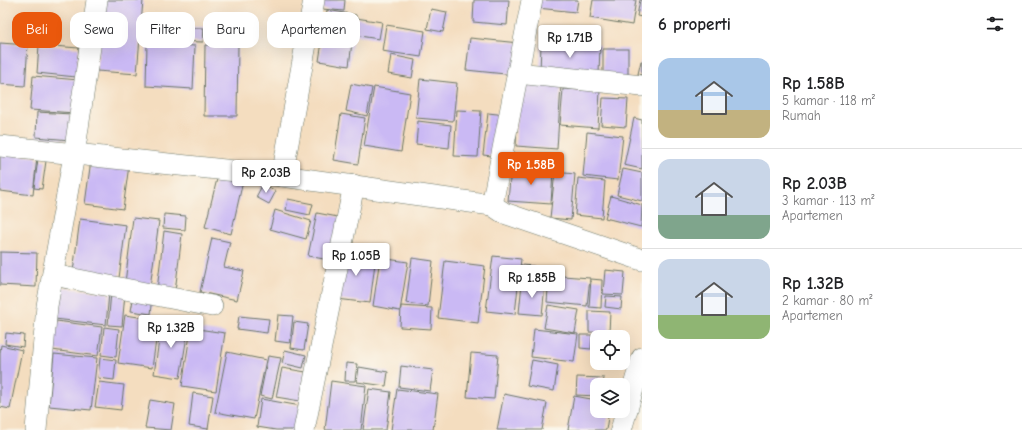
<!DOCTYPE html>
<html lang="id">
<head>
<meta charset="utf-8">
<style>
	body { margin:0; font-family:"Comic Neue",sans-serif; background:#f6f6f6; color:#202124; height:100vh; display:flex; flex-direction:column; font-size:15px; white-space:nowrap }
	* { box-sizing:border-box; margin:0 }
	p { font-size:13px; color:#757577 }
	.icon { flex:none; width:22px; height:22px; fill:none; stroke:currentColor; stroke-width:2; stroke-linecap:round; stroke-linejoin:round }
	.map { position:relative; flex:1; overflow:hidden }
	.side { display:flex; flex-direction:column; background:#fff; width:380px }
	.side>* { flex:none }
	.guide { position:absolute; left:12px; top:12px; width:380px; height:36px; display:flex; gap:8px }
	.controls { position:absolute; left:590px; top:330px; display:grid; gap:8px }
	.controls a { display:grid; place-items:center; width:40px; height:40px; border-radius:8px; background:#fff; box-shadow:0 4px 16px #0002; font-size:20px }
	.price { position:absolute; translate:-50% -34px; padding:0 9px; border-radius:4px; background:#fff; color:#222; font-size:13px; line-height:26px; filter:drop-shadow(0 1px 2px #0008) }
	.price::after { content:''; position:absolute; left:50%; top:24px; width:12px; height:9px; margin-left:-6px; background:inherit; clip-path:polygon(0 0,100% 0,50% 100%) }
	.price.current { background:#ea580c; color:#fff }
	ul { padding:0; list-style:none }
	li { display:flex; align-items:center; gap:12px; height:100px; padding:0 16px }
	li+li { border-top:1px solid #e0e0e0 }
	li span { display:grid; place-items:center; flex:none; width:112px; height:80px; border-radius:12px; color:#555 }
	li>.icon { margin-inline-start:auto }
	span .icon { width:48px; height:48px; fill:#fffc; stroke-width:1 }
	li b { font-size:17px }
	h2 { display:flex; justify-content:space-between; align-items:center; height:48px; padding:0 16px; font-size:17px }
	.chip { padding:0 14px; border-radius:12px; background:#fff; box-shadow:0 4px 16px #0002; font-size:14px; line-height:36px }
	.chip.current { background:#ea580c; color:#fff }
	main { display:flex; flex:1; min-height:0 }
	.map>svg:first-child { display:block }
</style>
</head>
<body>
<main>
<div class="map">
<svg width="642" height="430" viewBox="0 0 642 430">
	<rect width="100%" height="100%" fill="#fbf7ec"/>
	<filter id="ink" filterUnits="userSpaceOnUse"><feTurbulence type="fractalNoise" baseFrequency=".025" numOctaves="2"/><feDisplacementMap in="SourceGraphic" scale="8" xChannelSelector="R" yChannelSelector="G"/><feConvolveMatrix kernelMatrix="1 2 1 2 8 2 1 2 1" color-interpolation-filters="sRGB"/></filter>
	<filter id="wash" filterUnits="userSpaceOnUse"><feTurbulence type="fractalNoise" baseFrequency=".012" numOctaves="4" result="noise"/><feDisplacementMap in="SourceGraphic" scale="16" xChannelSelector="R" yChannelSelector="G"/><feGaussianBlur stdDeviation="0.9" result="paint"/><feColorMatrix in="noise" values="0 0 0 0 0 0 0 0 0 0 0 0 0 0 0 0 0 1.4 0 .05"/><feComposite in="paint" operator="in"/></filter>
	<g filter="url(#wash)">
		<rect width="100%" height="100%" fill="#f4ddbf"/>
		<g id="blocks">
			<g fill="#cab9f4">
				<polygon points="102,0 143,0 137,74 97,71"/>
				<polygon points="323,0 345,0 344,11 322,9"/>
				<polygon points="474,0 509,0 507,25 473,22"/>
				<polygon points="538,0 578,0 576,12 537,8"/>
				<polygon points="593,0 636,0 632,25 590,18"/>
				<polygon points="640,0 642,0 642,17 637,16"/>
				<polygon points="431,9 447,12 443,32 427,29"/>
				<polygon points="327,10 356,15 356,18 382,22 379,39 353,35 349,66 319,61"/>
				<polygon points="210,21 232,22 231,42 209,41"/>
				<polygon points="386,25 425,31 421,57 382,51"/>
				<polygon points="147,27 204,28 203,42 147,40"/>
				<polygon points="470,38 519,43 515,75 466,70"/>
				<polygon points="0,43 28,45 25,86 0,84"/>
				<polygon points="147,43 195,46 193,89 146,86"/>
				<polygon points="541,44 600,45 599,74 540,73"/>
				<polygon points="39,45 79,48 76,77 37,73"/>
				<polygon points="205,45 238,45 237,116 204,116"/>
				<rect x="603" y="49" width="25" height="32"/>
				<polygon points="391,55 415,60 412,78 388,74"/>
				<polygon points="641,61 642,61 642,75 638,74"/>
				<polygon points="33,76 79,80 76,113 30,110"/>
				<polygon points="420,79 457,83 453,121 416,118"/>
				<polygon points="519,82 561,85 557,149 516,146"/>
				<polygon points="351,84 372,88 367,116 346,111"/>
				<polygon points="374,87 410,93 401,152 364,146"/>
				<polygon points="563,89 600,91 598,128 560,125"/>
				<polygon points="603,98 628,99 626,127 601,125"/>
				<polygon points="457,110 481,111 478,157 454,156"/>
				<polygon points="37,112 71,114 70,140 36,137"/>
				<polygon points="488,113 506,115 500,157 483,155"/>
				<polygon points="341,114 365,118 358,164 334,160"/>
				<polygon points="634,118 642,120 642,169 624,165"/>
				<polygon points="418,121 451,125 449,148 416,144"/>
				<polygon points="587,132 623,136 618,180 583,176"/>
				<polygon points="0,153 37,157 33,195 0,191"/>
				<polygon points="38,159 46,161 42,189 34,188"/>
				<polygon points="91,160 129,165 123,209 85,204"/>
				<polygon points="511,168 553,171 551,204 508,201"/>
				<polygon points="623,169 642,173 642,201 617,195"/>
				<polygon points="555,172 575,174 571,220 550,218"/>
				<polygon points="218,175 243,181 231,234 205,227"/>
				<polygon points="578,178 605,181 602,218 575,215"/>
				<polygon points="263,184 276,191 269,204 256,197"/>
				<polygon points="611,196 642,205 641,227 605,218"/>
				<polygon points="288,199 313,204 310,215 286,210"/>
				<polygon points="275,210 311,221 306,239 270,229"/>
				<polygon points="317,213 343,218 334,261 308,256"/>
				<polygon points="164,214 186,216 185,230 163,228"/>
				<polygon points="133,218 159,221 150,287 125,283"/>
				<polygon points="80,219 126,225 119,278 73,272"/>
				<polygon points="164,231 182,234 175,292 157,290"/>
				<polygon points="212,238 230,242 224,267 244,271 237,300 200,292"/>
				<polygon points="343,251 376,255 370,303 337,299"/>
				<polygon points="0,252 37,253 36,287 0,285"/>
				<polygon points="493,256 521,259 515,314 486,311"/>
				<polygon points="380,258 408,262 400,311 373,306"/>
				<polygon points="412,258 433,261 428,306 406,303"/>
				<polygon points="445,261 485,266 478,323 438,318"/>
				<polygon points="521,265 534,266 532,281 519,280"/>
				<polygon points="605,270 625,272 623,295 603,294"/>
				<polygon points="549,275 590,278 587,306 547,302"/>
				<polygon points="591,279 602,280 601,308 589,307"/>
				<polygon points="522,283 545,285 542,315 519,313"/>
				<polygon points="58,287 109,293 106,325 55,319"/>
				<polygon points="111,293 125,294 122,326 108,325"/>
				<polygon points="134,294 153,297 151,314 131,311"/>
				<polygon points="606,296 622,297 621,309 605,307"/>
				<polygon points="548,305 579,310 575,333 544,328"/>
				<polygon points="401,306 432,308 431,329 400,327"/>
				<polygon points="589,311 610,312 609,333 589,332"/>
				<polygon points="125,315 159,320 152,368 118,363"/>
				<polygon points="278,315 293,316 290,343 275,341"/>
				<polygon points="239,316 269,319 267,333 237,329"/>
				<polygon points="162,320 189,324 180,378 154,374"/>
				<polygon points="56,321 102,327 98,356 52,350"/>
				<polygon points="294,322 308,324 304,350 291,348"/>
				<polygon points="104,327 119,329 116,357 101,355"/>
				<polygon points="191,328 225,333 216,391 182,386"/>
				<polygon points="534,329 578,334 574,362 531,357"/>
				<polygon points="6,333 24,335 23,347 5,344"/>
				<polygon points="580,335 592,335 591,349 580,348"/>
				<polygon points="596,339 597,339 597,357 594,357"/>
				<polygon points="1,345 22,350 10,409 0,407 0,353"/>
				<polygon points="285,350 306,355 303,368 282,363"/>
				<polygon points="227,352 266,360 254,419 215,412"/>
				<polygon points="471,353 498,355 494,399 467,397"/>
				<polygon points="54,354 97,358 91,410 49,406"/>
				<polygon points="268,356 281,358 272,399 260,396"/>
				<polygon points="100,358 116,360 114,380 98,378"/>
				<polygon points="532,360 558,365 554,391 527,386"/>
				<polygon points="346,363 357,364 355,381 345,381"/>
				<polygon points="401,366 433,370 430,391 399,387"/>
				<polygon points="359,367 388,372 386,386 357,382"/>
				<polygon points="282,368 306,372 300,401 276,397"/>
				<polygon points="577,377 604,378 603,385 597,385 597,396 576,395"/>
				<polygon points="331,381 366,386 361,430 325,430"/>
				<polygon points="99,382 124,385 121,410 95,407"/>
				<polygon points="369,389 391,392 386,430 363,430"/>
				<polygon points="397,389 438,394 433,430 391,430"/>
				<polygon points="193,393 213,396 208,429 189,426"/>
				<polygon points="504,394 547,403 542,430 497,430"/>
				<polygon points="574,396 597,400 597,411 609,411 606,430 568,430"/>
				<polygon points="261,399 301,406 297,430 276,430 257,427"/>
				<polygon points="150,400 175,404 171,430 145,428"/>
			</g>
		</g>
	</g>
	<g filter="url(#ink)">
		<use href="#blocks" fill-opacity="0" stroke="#6a7565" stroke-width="1"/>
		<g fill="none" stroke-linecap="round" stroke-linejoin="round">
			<g stroke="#6a7565" stroke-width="22">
				<g id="street">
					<polyline points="517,73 642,86"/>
					<polyline points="0,146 282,176 314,0"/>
					<polyline points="282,176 492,205 504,213 642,260"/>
					<polyline points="492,205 532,0"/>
					<polyline points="53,275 212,306"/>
					<polyline points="36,430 47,306 74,155 97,0"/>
					<polyline points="304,430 354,185"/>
					<polyline points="621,430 642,358"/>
				</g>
			</g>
			<use href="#street" stroke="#fff" stroke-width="21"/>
		</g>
	</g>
</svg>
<div class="controls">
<a><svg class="icon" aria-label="locate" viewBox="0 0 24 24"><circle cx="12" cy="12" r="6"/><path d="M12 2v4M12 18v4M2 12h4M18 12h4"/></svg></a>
<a><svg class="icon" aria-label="layers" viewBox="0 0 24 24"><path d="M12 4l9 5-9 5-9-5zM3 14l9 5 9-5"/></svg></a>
</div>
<b class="price" style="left:570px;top:59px">Rp 1.71B</b>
<b class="price current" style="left:531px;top:186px">Rp 1.58B</b>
<b class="price" style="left:266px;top:194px">Rp 2.03B</b>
<b class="price" style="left:356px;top:277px">Rp 1.05B</b>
<b class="price" style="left:532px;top:299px">Rp 1.85B</b>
<b class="price" style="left:171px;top:349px">Rp 1.32B</b>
<div class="guide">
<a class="chip current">Beli</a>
<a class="chip">Sewa</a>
<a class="chip">Filter</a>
<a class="chip">Baru</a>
<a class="chip">Apartemen</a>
</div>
</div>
<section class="side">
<h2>6 properti<svg class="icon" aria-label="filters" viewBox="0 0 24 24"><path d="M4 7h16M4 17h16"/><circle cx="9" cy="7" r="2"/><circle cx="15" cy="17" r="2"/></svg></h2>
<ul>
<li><span style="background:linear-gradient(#a9c7e8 65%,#c2b280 0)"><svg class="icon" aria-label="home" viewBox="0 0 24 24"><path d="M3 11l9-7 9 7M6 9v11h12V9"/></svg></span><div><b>Rp 1.58B</b><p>5 kamar · 118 m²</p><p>Rumah</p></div></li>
<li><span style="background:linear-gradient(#c9d6e8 70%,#7fa58c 0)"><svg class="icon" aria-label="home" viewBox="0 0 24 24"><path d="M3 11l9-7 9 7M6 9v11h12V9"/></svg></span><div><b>Rp 2.03B</b><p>3 kamar · 113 m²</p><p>Apartemen</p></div></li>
<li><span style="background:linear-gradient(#c9d6e8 70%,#8fb573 0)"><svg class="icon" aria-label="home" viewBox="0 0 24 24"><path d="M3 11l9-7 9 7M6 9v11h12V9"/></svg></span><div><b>Rp 1.32B</b><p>2 kamar · 80 m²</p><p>Apartemen</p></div></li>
</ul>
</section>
</main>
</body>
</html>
